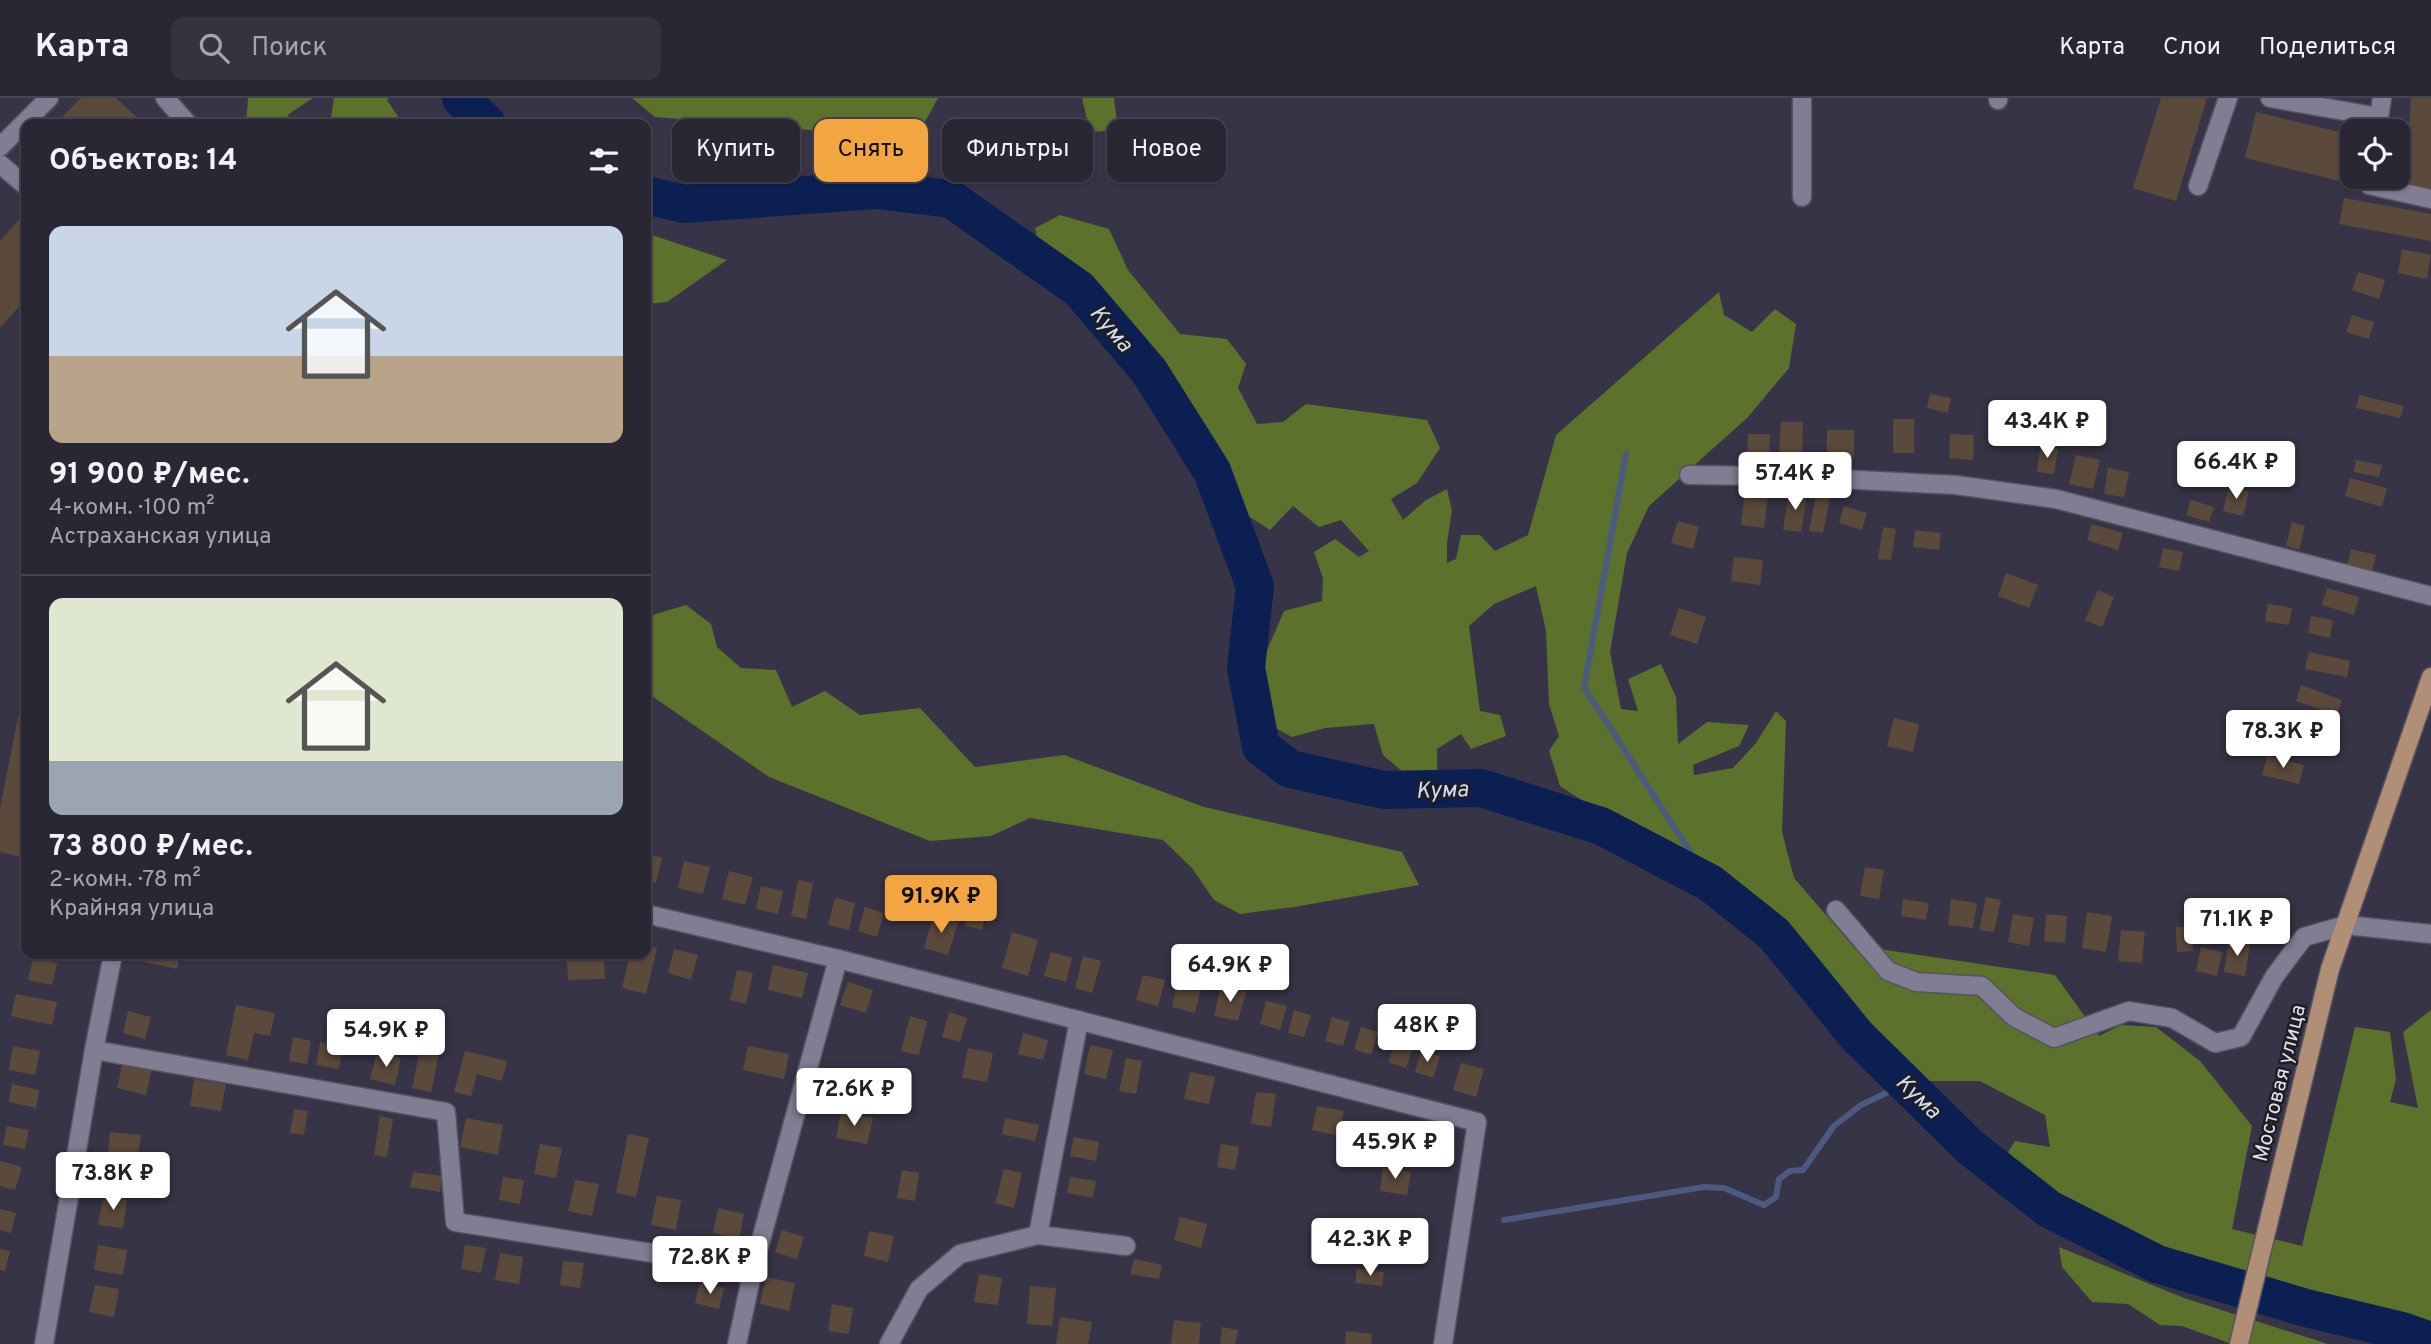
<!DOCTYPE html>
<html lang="ru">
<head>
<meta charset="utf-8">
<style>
	body { margin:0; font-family:Overpass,sans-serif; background:#363341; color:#f1f3f6; height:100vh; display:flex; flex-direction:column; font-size:26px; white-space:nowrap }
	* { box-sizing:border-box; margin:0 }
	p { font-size:23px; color:#a5a5ad }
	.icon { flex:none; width:38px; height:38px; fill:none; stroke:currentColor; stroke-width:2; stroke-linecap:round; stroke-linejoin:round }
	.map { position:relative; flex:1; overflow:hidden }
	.drawer { position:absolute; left:21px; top:21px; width:630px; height:840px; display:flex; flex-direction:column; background:#2a2735; border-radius:14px; box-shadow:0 2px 5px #0004,0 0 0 2px #464450 }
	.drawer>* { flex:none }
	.hud { position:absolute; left:672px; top:21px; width:665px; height:63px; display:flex; gap:14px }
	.fabs { position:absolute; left:2340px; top:21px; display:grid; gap:14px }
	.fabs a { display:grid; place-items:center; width:70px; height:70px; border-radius:14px; background:#2a2735; box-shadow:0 2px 5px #0004,0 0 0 2px #464450; font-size:35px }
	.price { position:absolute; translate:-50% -60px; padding:0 16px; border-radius:7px; background:#fff; color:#222; font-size:23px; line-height:46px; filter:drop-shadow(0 2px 4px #0008) }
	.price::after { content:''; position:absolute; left:50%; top:42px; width:21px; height:16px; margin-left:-10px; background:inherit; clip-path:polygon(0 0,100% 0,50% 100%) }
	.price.active { background:#f2a541; color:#111 }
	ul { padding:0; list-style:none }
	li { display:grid; align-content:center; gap:14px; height:371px; padding:0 28px }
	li+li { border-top:2px solid #464450 }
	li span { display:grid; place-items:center; height:217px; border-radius:14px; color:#555 }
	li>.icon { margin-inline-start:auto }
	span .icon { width:126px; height:126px; fill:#fffc; stroke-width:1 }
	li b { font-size:30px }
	h2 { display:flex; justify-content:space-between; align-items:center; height:84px; padding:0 28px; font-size:30px }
	.pill { padding:0 24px; border-radius:14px; background:#2a2735; box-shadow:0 2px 5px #0004,0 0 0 2px #464450; font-size:24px; line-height:63px }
	.pill.active { background:#f2a541; color:#111 }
	header { display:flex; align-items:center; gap:42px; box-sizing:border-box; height:98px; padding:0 35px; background:#2a2735; border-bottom:2px solid #464450 }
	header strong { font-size:33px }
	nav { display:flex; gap:38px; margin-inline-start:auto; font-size:24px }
	.search { width:490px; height:63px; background:#363341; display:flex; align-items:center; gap:18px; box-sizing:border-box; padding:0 24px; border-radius:14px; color:#a5a5ad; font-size:26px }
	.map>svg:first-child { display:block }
</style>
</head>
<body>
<header>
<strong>Карта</strong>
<div class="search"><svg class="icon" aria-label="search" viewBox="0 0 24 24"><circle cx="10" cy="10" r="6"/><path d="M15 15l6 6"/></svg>Поиск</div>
<nav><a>Карта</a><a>Слои</a><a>Поделиться</a></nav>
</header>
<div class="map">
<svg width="2431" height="1246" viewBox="0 0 2431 1246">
	<rect width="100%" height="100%" fill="#383447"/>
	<g fill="#5b712c">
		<polygon points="248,0 313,0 289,16 283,26 246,26"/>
		<polygon points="334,0 389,0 387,2 403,26 330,26"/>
		<polygon points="632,0 938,0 925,24 822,33 655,19"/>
		<polygon points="1082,0 1114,0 1118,32 1090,34"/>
		<polygon points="1060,117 1109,131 1128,172 1180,236 1227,241 1246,266 1238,290 1257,326 1283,324 1306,306 1427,322 1440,350 1417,385 1391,401 1403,422 1426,402 1447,391 1452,413 1447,445 1447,465 1456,461 1461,437 1480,437 1495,453 1528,437 1556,337 1719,194 1724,217 1752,234 1775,211 1796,226 1789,270 1748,319 1649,408 1627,455 1610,554 1621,611 1638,613 1628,581 1661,566 1676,599 1678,646 1707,624 1749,627 1739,648 1693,667 1694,677 1733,670 1756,645 1776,613 1786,623 1782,734 1794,780 1852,847 2055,877 2099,938 2121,927 2156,929 2200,963 2252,1028 2232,1131 2302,1148 2355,929 2390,934 2396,981 2390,1004 2418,1010 2403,934 2431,912 2431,1228 2323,1202 2196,1163 2074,1109 2017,1080 2005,1059 2015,1043 2050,1049 2045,1017 1980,983 1928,983 1873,933 1782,827 1720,779 1646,730 1600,714 1560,688 1549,653 1559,638 1549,606 1546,533 1536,488 1494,506 1469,528 1480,613 1500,617 1506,638 1471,651 1461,636 1437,651 1437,674 1411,681 1383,657 1374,626 1325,630 1292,639 1275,630 1259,571 1284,513 1322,503 1323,480 1314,454 1335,441 1359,459 1369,453 1341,422 1319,429 1293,408 1270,432 1247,417 1225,372 1162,265 1100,190 1039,149 1035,130"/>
		<polygon points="646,135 727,162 667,204 646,206"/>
		<polygon points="686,507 711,526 717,549 741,570 776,572 792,609 825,593 860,617 920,610 975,669 1064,657 1204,709 1402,754 1419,787 1294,809 1240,816 1214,802 1192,770 1163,742 1030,720 991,738 930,743 769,679 646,594 646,519"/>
		<polygon points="2059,1149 2184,1200 2328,1246 2232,1246 2182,1228 2160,1227 2128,1206 2092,1204 2062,1169"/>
	</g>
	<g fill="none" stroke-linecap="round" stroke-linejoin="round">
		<g stroke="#4c5981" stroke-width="6">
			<polyline points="1626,356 1584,589 1710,785"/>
			<polyline points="1504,1122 1704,1089 1724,1090 1764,1107 1776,1099 1779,1081 1790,1073 1803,1072 1834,1028 1861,1007 1905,986"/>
		</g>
		<g stroke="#0b1f53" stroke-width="38">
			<polyline points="461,0 487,26"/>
			<polyline points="646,97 684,106 876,92 951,101 1079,191 1149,273 1212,373 1255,488 1246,570 1261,649 1290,671 1384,692 1481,690 1601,728 1710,785 1774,836 1857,938 1970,1049 2049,1111 2157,1166 2306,1210 2402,1233 2431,1243"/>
		</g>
	</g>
	<g fill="#5b493b">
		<polygon points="81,0 116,0 144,26 55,26"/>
		<polygon points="2161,0 2207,0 2176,103 2133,90"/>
		<polygon points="2411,0 2431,0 2431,92 2405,90"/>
		<polygon points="2256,14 2352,37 2352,70 2348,85 2245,60"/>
		<polygon points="2344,100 2431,116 2431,143 2339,126"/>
		<polygon points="26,114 26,201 0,230 0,143"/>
		<polygon points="2402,151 2431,157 2427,181 2398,175"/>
		<polygon points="2358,174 2385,182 2379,201 2352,192"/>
		<polygon points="2352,217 2374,224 2369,241 2346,234"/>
		<polygon points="1930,296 1951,300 1948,315 1927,310"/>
		<polygon points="2359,297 2404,308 2400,320 2356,310"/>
		<polygon points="2000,307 2021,309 2017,336 1997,333"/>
		<rect x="1893" y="321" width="21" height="34"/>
		<polygon points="1781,324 1803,324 1802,356 1779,355"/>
		<rect x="1827" y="332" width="27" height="27"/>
		<polygon points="1748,336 1770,336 1769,363 1747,362"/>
		<polygon points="1950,336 1974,337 1973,362 1949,360"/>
		<polygon points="2040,348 2058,351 2054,376 2037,374"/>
		<polygon points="2076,357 2100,362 2093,391 2069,386"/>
		<polygon points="2356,362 2382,367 2379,379 2354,374"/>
		<polygon points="2108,370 2129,374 2124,399 2104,396"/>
		<polygon points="2350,380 2387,390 2382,409 2345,398"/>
		<polygon points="2229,388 2249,393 2243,418 2223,413"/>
		<polygon points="1745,393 1768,396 1764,430 1741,427"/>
		<polygon points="1789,393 1807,396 1801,434 1783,432"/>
		<polygon points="1816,398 1830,400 1823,435 1809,433"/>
		<polygon points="2191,402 2214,409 2209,424 2186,417"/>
		<polygon points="1844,408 1867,415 1862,432 1839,425"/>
		<polygon points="1678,423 1699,429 1693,451 1671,445"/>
		<polygon points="2292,424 2305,428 2299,452 2286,448"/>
		<polygon points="2092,426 2123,435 2118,452 2087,442"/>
		<polygon points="1883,429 1896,431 1891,462 1878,461"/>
		<polygon points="1915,432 1941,435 1939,452 1913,449"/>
		<polygon points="2163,450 2183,454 2179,473 2159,469"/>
		<polygon points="2351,451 2376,457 2371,478 2346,472"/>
		<polygon points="1734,459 1763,462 1760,487 1731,483"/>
		<polygon points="2006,475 2038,487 2029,510 1998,498"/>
		<polygon points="2327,490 2359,499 2354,517 2322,507"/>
		<polygon points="2098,492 2114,499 2102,529 2085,522"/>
		<polygon points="2268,506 2292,510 2289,527 2265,523"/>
		<polygon points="1679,510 1706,519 1697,546 1670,537"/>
		<polygon points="2311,518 2333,522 2330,540 2308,535"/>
		<polygon points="2309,554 2350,563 2347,579 2305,571"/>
		<polygon points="2301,587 2342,602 2337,617 2296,603"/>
		<polygon points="19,614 26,615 26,760 0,754 0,711"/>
		<polygon points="1894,620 1919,626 1913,654 1887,648"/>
		<polygon points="2266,632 2296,640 2291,659 2261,651"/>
		<polygon points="2267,658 2304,667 2299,686 2262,677"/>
		<polygon points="646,756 662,760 656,785 646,783"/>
		<polygon points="684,763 710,769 703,796 678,790"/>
		<polygon points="1865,769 1884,772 1879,801 1860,798"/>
		<polygon points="729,773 753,779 745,807 722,801"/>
		<polygon points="978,778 994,782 982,832 965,828"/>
		<polygon points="798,782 813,785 806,821 791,818"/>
		<polygon points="761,788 783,793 778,816 756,811"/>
		<polygon points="1986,799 2001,802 1994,834 1979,832"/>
		<polygon points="835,800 855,805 849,832 828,827"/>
		<polygon points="1903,801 1929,805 1926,822 1901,818"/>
		<polygon points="1951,801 1977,805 1973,830 1948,827"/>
		<polygon points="865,809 884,815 877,839 858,833"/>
		<polygon points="2087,814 2112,818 2106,854 2082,850"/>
		<polygon points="2013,816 2034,820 2029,848 2008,844"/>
		<polygon points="2046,816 2067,818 2065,845 2044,843"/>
		<polygon points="933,818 958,825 948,857 924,850"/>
		<polygon points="2176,829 2192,829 2193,853 2177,854"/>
		<polygon points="2121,832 2145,834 2142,865 2118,863"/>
		<polygon points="1012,834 1038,842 1028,878 1002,870"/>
		<polygon points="2229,842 2250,846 2245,878 2224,874"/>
		<polygon points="646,847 657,850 646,896 622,890 630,856 646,856"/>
		<polygon points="2201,849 2222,854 2217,878 2196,873"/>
		<polygon points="674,851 698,857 691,882 668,875"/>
		<polygon points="1051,854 1072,860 1066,884 1044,878"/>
		<polygon points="141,856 180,856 177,871 140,863"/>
		<polygon points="1083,858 1101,863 1092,895 1075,890"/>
		<polygon points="33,860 57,865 52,887 28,882"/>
		<polygon points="604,860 605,881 568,882 567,861"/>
		<polygon points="773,867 808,875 802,900 768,892"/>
		<polygon points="737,872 753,875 746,906 730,902"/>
		<polygon points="1143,877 1165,882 1158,908 1136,902"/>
		<polygon points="1179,879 1202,885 1195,915 1172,909"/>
		<polygon points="848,884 873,892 866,915 840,907"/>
		<polygon points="1221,888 1246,894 1238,923 1214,918"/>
		<polygon points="16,896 57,904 52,927 11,918"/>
		<polygon points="1266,903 1287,908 1280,932 1260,926"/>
		<polygon points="236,907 275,915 270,938 254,935 248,962 226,957"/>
		<polygon points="1294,912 1311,917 1304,939 1288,935"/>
		<polygon points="128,913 151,919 145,941 123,935"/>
		<polygon points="949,914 967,920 960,944 942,939"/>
		<polygon points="910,918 927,923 919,957 901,953"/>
		<polygon points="1332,919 1350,924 1343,948 1325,943"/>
		<polygon points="1361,929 1378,934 1371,957 1354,951"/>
		<polygon points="1023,935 1048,942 1043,962 1018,956"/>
		<polygon points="293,939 311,943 307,966 289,963"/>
		<polygon points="1396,942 1414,947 1406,970 1388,964"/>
		<polygon points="320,944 343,948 339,971 316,967"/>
		<polygon points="1090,947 1113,952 1106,981 1084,976"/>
		<polygon points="13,948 40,953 35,977 9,972"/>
		<polygon points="748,948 789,956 784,981 743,972"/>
		<polygon points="968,950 993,955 987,984 962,980"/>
		<polygon points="420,952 439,956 431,994 412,990"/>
		<polygon points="1421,952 1440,958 1433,980 1415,974"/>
		<polygon points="465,953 507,963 502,983 477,976 471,998 454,994"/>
		<polygon points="377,954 401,960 395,987 370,981"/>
		<polygon points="1126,960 1142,963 1136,996 1119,993"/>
		<polygon points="123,964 152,971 146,997 117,990"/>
		<polygon points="1461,965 1484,971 1476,999 1453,992"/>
		<polygon points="1190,974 1215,979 1209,1006 1184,1001"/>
		<polygon points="194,981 226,986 221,1013 190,1008"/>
		<polygon points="12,986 39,992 36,1010 9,1004"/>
		<polygon points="1256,994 1276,996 1271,1029 1251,1026"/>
		<polygon points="1317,1008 1344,1013 1339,1038 1312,1032"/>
		<polygon points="294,1011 308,1013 304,1037 290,1035"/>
		<polygon points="841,1014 873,1020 867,1046 836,1040"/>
		<polygon points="380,1018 393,1021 387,1059 374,1057"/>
		<polygon points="466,1020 503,1027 498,1057 460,1049"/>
		<polygon points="1005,1020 1039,1027 1035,1043 1002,1036"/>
		<polygon points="7,1028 29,1032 25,1051 3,1047"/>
		<polygon points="1388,1028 1418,1034 1413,1058 1383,1052"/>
		<polygon points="110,1034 141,1037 136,1075 106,1071"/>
		<polygon points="628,1036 649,1040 636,1099 616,1095"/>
		<polygon points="1074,1039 1099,1044 1096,1063 1070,1058"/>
		<polygon points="540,1046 562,1050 556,1080 534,1076"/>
		<polygon points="1221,1046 1239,1049 1235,1072 1217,1069"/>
		<polygon points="0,1063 22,1069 15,1092 0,1088"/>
		<polygon points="1383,1070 1411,1074 1407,1097 1380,1093"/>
		<polygon points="1004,1071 1022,1075 1014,1110 995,1105"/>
		<polygon points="902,1072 919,1075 915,1103 897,1100"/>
		<polygon points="413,1074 442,1078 440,1094 410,1089"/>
		<polygon points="503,1079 524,1082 520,1106 499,1102"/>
		<polygon points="1070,1079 1096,1083 1093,1100 1067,1095"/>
		<polygon points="575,1082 599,1086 592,1118 568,1113"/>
		<polygon points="103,1098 127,1102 123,1130 98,1127"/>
		<polygon points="657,1098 681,1102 676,1132 651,1127"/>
		<polygon points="718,1110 744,1116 739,1141 713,1135"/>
		<polygon points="0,1111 16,1115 11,1135 0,1132"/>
		<polygon points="1180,1119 1207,1126 1201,1150 1174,1142"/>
		<polygon points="1375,1123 1404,1126 1403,1141 1373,1138"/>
		<polygon points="782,1132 804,1139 797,1161 775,1154"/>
		<polygon points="869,1133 894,1138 888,1164 864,1158"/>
		<polygon points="1360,1144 1399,1151 1396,1166 1358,1160"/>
		<polygon points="98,1147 127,1152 123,1177 94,1172"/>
		<polygon points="465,1147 486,1150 481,1175 461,1171"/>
		<polygon points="0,1151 10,1153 5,1173 0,1172"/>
		<polygon points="500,1155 523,1159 519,1186 495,1182"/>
		<polygon points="1134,1161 1162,1167 1159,1181 1130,1176"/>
		<polygon points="563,1163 584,1165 580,1190 560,1187"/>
		<polygon points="1357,1171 1384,1174 1382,1188 1355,1185"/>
		<polygon points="979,1176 1002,1180 998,1207 974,1204"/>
		<polygon points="766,1179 795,1185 789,1213 760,1206"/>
		<polygon points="700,1185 724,1190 719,1211 695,1205"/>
		<polygon points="95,1187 119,1191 114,1219 89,1214"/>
		<polygon points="1030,1188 1056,1190 1052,1228 1027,1226"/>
		<polygon points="832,1206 853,1210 849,1236 828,1233"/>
		<polygon points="1060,1219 1092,1224 1088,1246 1056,1246"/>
		<polygon points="1174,1222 1201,1225 1199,1246 1171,1246"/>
		<polygon points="1222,1229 1238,1232 1235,1246 1220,1246"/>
		<polygon points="1346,1233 1372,1236 1371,1246 1345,1246"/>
	</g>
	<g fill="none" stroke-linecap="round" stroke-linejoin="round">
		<g stroke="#565262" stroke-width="21">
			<g id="minor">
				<polyline points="165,0 188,26"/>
				<polyline points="1802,0 1802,99"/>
				<polyline points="2270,0 2379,19"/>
				<polyline points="1998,2 1998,0"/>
				<polyline points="2377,33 2382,0"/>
				<polyline points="0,49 49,0"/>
				<polyline points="0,66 26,88"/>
				<polyline points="2370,79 2369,87 2431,101"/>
				<polyline points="2198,88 2228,0"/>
				<polyline points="1689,377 1778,378 1956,387 2056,401 2431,498"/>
				<polyline points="1836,812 1888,873 1916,884 1982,888 2014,919 2054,940 2129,913 2172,920 2215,945 2241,939 2274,879 2304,839 2346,827 2431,836"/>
				<polyline points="646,816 838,861 1477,1024 1443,1246"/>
				<polyline points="94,952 446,1014 455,1124 753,1171"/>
				<polyline points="1038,1137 1126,1148"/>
				<polyline points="44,1246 94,952 113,856"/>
				<polyline points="737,1246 753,1171 838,861"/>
				<polyline points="889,1246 919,1191 960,1156 1038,1137 1079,922"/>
			</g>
		</g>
		<g stroke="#565262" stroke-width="21">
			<polyline id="major" points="2239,1246 2330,871 2431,579"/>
		</g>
		<use href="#minor" stroke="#817d93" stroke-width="18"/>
		<use href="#major" stroke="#b18e76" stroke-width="18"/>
	</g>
	<g text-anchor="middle" stroke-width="5" stroke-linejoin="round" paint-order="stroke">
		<g font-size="21" fill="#e2e0ec" stroke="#1e1d25">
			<text transform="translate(2279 985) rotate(-76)" y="7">Мостовая улица</text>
		</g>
		<g font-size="23" font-style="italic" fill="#d4ddee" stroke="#1e1d25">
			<text transform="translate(1112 230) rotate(50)" y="8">Кума</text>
			<text transform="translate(1442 691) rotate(-2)" y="8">Кума</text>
			<text transform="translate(1919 998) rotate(44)" y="8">Кума</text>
		</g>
	</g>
</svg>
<div class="fabs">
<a><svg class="icon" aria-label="locate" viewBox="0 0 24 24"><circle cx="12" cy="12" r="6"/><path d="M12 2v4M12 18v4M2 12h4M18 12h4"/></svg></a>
</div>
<b class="price" style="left:2047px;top:362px">43.4K ₽</b>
<b class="price" style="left:2236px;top:403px">66.4K ₽</b>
<b class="price" style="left:1795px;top:414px">57.4K ₽</b>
<b class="price" style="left:2283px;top:672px">78.3K ₽</b>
<b class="price active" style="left:941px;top:837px">91.9K ₽</b>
<b class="price" style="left:2237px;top:860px">71.1K ₽</b>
<b class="price" style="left:1230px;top:906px">64.9K ₽</b>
<b class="price" style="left:1427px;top:966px">48K ₽</b>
<b class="price" style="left:386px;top:971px">54.9K ₽</b>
<b class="price" style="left:854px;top:1030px">72.6K ₽</b>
<b class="price" style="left:1395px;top:1083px">45.9K ₽</b>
<b class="price" style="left:113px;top:1114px">73.8K ₽</b>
<b class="price" style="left:1370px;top:1180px">42.3K ₽</b>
<b class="price" style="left:710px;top:1198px">72.8K ₽</b>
<div class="hud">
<a class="pill">Купить</a>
<a class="pill active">Снять</a>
<a class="pill">Фильтры</a>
<a class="pill">Новое</a>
</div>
<section class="drawer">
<h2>Объектов: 14<svg class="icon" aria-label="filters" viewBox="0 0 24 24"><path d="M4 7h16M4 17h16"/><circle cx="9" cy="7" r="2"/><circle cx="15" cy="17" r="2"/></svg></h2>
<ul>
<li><span style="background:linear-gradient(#c9d6e8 60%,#b9a48a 0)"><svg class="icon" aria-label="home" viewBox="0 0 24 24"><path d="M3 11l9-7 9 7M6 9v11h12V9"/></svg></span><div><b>91 900 ₽/мес.</b><p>4-комн. · 100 m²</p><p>Астраханская улица</p></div></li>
<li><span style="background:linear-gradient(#dfe7d0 75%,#9aa5b1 0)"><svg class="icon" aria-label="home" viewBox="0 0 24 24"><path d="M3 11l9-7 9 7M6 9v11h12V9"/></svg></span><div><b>73 800 ₽/мес.</b><p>2-комн. · 78 m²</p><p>Крайняя улица</p></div></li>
</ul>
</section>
</div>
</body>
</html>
